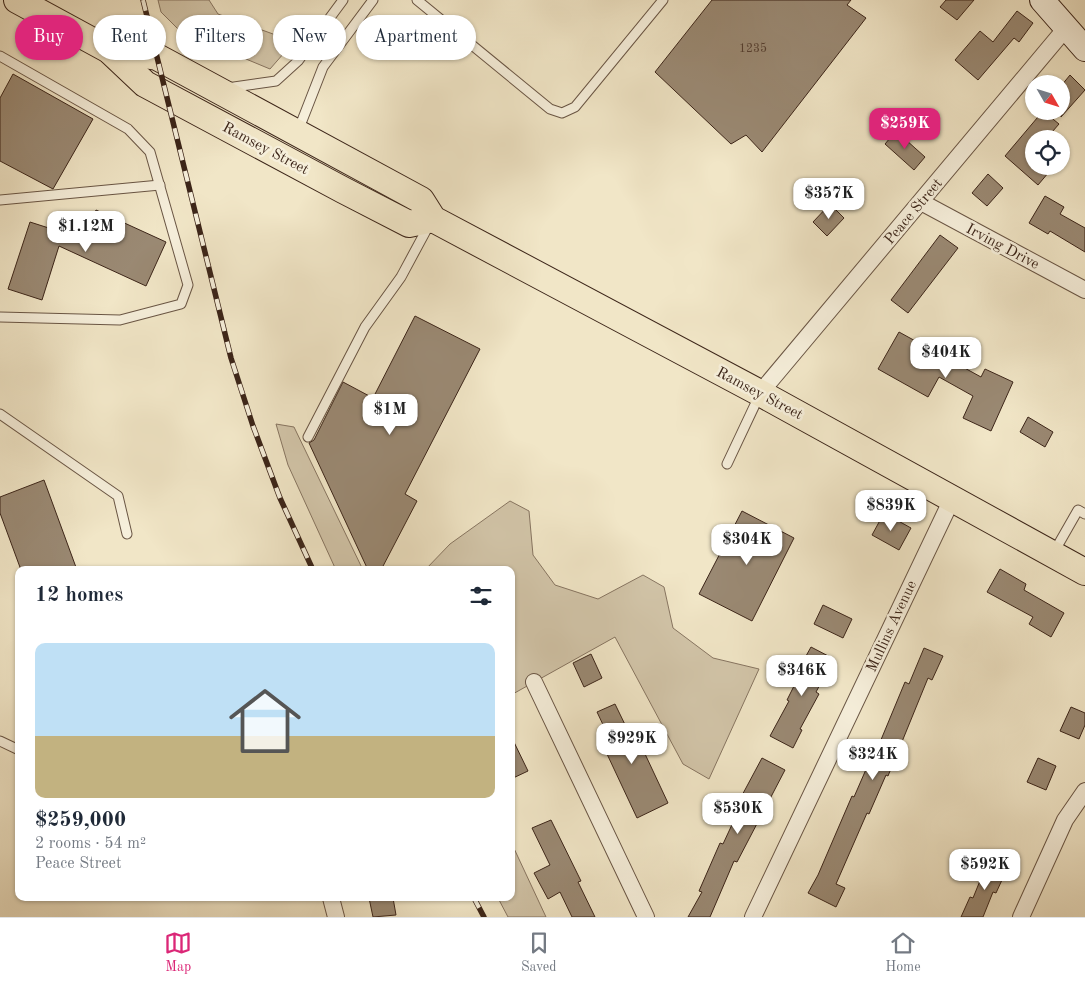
<!DOCTYPE html>
<html lang="en">
<head>
<meta charset="utf-8">
<style>
	body { margin:0; font-family:"Old Standard TT",serif; background:#f2f2f3; color:#1f2937; height:100vh; display:flex; flex-direction:column; font-size:19px; white-space:nowrap }
	* { box-sizing:border-box; margin:0 }
	p { font-size:16px; color:#747a83 }
	.icon { flex:none; width:28px; height:28px; fill:none; stroke:currentColor; stroke-width:2; stroke-linecap:round; stroke-linejoin:round }
	.map { position:relative; flex:1; overflow:hidden }
	.side { position:absolute; left:15px; top:566px; width:500px; height:335px; display:flex; flex-direction:column; background:#fff; border-radius:10px; box-shadow:0 1px 4px #0004 }
	.side>* { flex:none }
	.hud { position:absolute; left:15px; top:15px; width:500px; height:45px; display:flex; gap:10px }
	.needle { width:32px; rotate:129deg }
	.controls { position:absolute; left:1025px; top:75px; display:grid; gap:10px }
	.controls a { display:grid; place-items:center; width:45px; height:45px; border-radius:50%; background:#fff; box-shadow:0 1px 4px #0004; font-size:25px }
	.price { position:absolute; translate:-50% -42px; padding:0 11px; border-radius:10px; background:#fff; color:#222; font-size:16px; line-height:32px; filter:drop-shadow(0 1px 2px #0008) }
	.price::after { content:''; position:absolute; left:50%; top:30px; width:15px; height:11px; margin-left:-8px; background:inherit; clip-path:polygon(0 0,100% 0,50% 100%) }
	.price.current { background:#db2777; color:#fff }
	ul { padding:0; list-style:none }
	li { display:grid; align-content:center; gap:10px; height:265px; padding:0 20px }
	li+li { border-top:1px solid #e0e1e3 }
	li span { display:grid; place-items:center; height:155px; border-radius:10px; color:#555 }
	li>.icon { margin-inline-start:auto }
	span .icon { width:90px; height:90px; fill:#fffc; stroke-width:1 }
	li b { font-size:21px }
	h2 { display:flex; justify-content:space-between; align-items:center; height:60px; padding:0 20px; font-size:21px }
	.chip { padding:0 18px; border-radius:22px; background:#fff; box-shadow:0 1px 4px #0004; font-size:18px; line-height:45px }
	.chip.current { background:#db2777; color:#fff }
	.tab-bar { display:flex; justify-content:space-around; align-items:center; height:70px; border-top:1px solid #e0e1e3; background:#fff; font-size:14px; color:#747a83 }
	.tab-bar a { display:grid; justify-items:center; gap:2px }
	.tab-bar .current { color:#db2777 }
	.map>svg:first-child { display:block }
</style>
</head>
<body>
<div class="map">
<svg width="1085" height="917" viewBox="0 0 1085 917">
	<rect width="100%" height="100%" fill="#f1e6c7"/>
	<filter id="stains"><feTurbulence type="fractalNoise" baseFrequency=".004" numOctaves="4"/><feColorMatrix values="0 0 0 0 .2 0 0 0 0 .09 0 0 0 0 .02 0 0 0 .5 -.17"/></filter>
	<radialGradient id="worn" r=".72"><stop offset=".6" stop-color="#630" stop-opacity="0"/><stop offset="1" stop-color="#630" stop-opacity=".3"/></radialGradient>
	<g fill="#d2c5a9" stroke="#877561">
		<polygon points="158,0 209,0 218,14 284,38 284,53 270,69 181,32 161,12"/>
		<polygon points="276,424 294,427 363,570 336,570 288,465"/>
		<polygon points="510,501 529,511 533,555 555,585 598,599 643,575 664,587 673,628 713,658 759,669 709,779 683,764 615,637 511,695 511,570 425,570 450,544"/>
		<polygon points="511,842 546,917 508,917 498,898 511,898"/>
	</g>
	<g fill="#9a8973" stroke="#3c2519">
		<polygon points="712,0 851,0 847,5 866,18 762,152 746,135 731,144 655,72"/>
		<polygon points="946,0 974,0 957,20 940,7"/>
		<polygon points="1017,11 1033,23 1019,42 1014,38 978,80 955,60 980,31 993,42"/>
		<polygon points="13,74 93,119 53,189 0,161 0,98"/>
		<polygon points="1070,75 1085,90 1061,117 1061,86"/>
		<polygon points="1043,111 1059,124 1046,139 1034,139 1034,166 1054,166 1038,185 1005,156"/>
		<polygon points="896,131 925,157 914,170 885,144"/>
		<polygon points="988,174 1003,188 987,206 972,193"/>
		<polygon points="1045,196 1064,207 1060,214 1085,228 1085,252 1050,231 1048,234 1029,223"/>
		<polygon points="830,204 844,218 827,236 813,222"/>
		<polygon points="96,210 166,242 146,286 59,246 42,300 8,289 30,222 83,239"/>
		<polygon points="940,235 958,248 908,313 891,300"/>
		<polygon points="415,316 480,349 405,494 417,501 381,570 368,570 309,443 314,440 343,382 373,398"/>
		<polygon points="899,332 981,377 985,369 1013,382 991,431 963,418 973,396 939,377 928,397 878,369"/>
		<polygon points="1028,417 1053,432 1045,447 1020,432"/>
		<polygon points="44,480 77,570 21,570 0,513 0,497"/>
		<polygon points="742,511 794,538 752,621 699,594"/>
		<polygon points="884,513 911,528 899,550 872,535"/>
		<polygon points="1000,569 1026,584 1024,590 1064,613 1051,637 1029,624 1033,617 987,592"/>
		<polygon points="823,605 852,619 843,638 814,624"/>
		<polygon points="811,647 834,659 816,692 819,694 800,729 802,730 793,748 770,736 789,701 787,700 804,666 801,665"/>
		<polygon points="924,648 943,656 932,680 928,678 888,776 886,775 869,814 867,813 836,884 845,888 836,907 808,893 818,875 852,796 854,797 871,758 873,759 905,682 909,684"/>
		<polygon points="591,654 602,678 584,687 573,663"/>
		<polygon points="615,704 633,741 638,739 668,803 637,818 607,754 615,750 597,712"/>
		<polygon points="1071,707 1085,713 1085,725 1079,739 1060,731"/>
		<polygon points="511,736 528,771 511,779"/>
		<polygon points="762,758 785,770 737,862 734,861 710,917 688,917 702,892 699,891 720,843 723,844 736,816 732,814"/>
		<polygon points="1038,758 1056,766 1046,790 1027,782"/>
		<polygon points="551,820 581,881 578,882 595,917 572,917 560,892 548,899 534,873 550,865 532,828"/>
		<polygon points="988,861 1007,869 996,893 993,892 983,917 961,917 970,897 973,898"/>
		<polygon points="369,898 393,898 396,915 373,917"/>
	</g>
	<g fill="none" stroke-linecap="round" stroke-linejoin="round">
		<g stroke="#695544" stroke-width="11">
			<g id="lane">
				<polyline points="417,0 550,109 562,113 575,107 663,0"/>
				<polyline points="0,56 128,129 150,152 188,285 181,304 120,320 0,317"/>
				<polyline points="227,88 276,81 298,61 343,0"/>
				<polyline points="298,131 323,67 373,0"/>
				<polyline points="0,200 160,185"/>
				<polyline points="0,414 118,496 127,534"/>
				<polyline points="308,437 365,327 401,277 429,225"/>
				<polyline points="727,464 760,394"/>
				<polyline points="1054,552 1078,510 1085,514"/>
				<polyline points="0,741 19,750"/>
			</g>
		</g>
		<g stroke="#695544" stroke-width="18">
			<g id="street">
				<polyline points="921,202 1085,290"/>
				<polyline points="760,393 1066,28"/>
				<polyline points="534,682 646,917"/>
				<polyline points="331,898 336,917"/>
				<polyline points="753,917 952,499"/>
				<polyline points="1021,917 1065,820 1085,791"/>
			</g>
		</g>
		<g stroke="#3c2519" stroke-width="26">
			<polyline id="secondary" points="1042,0 1085,49"/>
		</g>
		<g stroke="#3c2519" stroke-width="28">
			<g id="primary">
				<polyline points="17,0 109,50 145,84 343,190 409,224 433,219"/>
				<polyline points="109,50 157,57 421,200 433,219 760,393 1085,572"/>
			</g>
		</g>
		<use href="#lane" stroke="#f6efdb" stroke-width="9"/>
		<use href="#street" stroke="#f6efdb" stroke-width="16"/>
		<use href="#secondary" stroke="#f6efdb" stroke-width="24"/>
		<use href="#primary" stroke="#f1e6c7" stroke-width="26"/>
		<g stroke="#3c2519" stroke-width="5.5">
			<g id="rail">
				<polyline points="143,0 231,358 253,426 280,498 313,570"/>
				<polyline points="474,898 484,917"/>
			</g>
		</g>
		<use href="#rail" stroke="#f6efdb" stroke-width="4" stroke-dasharray="11" stroke-linecap="butt"/>
	</g>
	<g text-anchor="middle" stroke-width="5" stroke-linejoin="round" paint-order="stroke">
		<g font-size="12" fill="#543e30">
			<text x="753" y="52">1235</text>
		</g>
		<g font-size="15" fill="#3c2519" stroke="#f6efdb">
			<text transform="translate(266 148) rotate(28)" y="5">Ramsey Street</text>
			<text transform="translate(913 211) rotate(-50)" y="5">Peace Street</text>
			<text transform="translate(1003 246) rotate(28)" y="5">Irving Drive</text>
			<text transform="translate(760 393) rotate(28)" y="5">Ramsey Street</text>
			<text transform="translate(891 626) rotate(-65)" y="5">Mullins Avenue</text>
		</g>
	</g>
	<rect width="100%" height="100%" filter="url(#stains)"/>
	<rect width="100%" height="100%" fill="url(#worn)"/>
</svg>
<div class="controls">
<a><svg class="needle" viewBox="-14 -14 28 28"><path d="M0-13l5 13h-10z" fill="#e53935"/><path d="M0 13l5-13h-10z" fill="#747a83"/></svg></a>
<a><svg class="icon" aria-label="locate" viewBox="0 0 24 24"><circle cx="12" cy="12" r="6"/><path d="M12 2v4M12 18v4M2 12h4M18 12h4"/></svg></a>
</div>
<b class="price current" style="left:905px;top:150px">$259K</b>
<b class="price" style="left:829px;top:220px">$357K</b>
<b class="price" style="left:86px;top:253px">$1.12M</b>
<b class="price" style="left:946px;top:379px">$404K</b>
<b class="price" style="left:390px;top:436px">$1M</b>
<b class="price" style="left:891px;top:532px">$839K</b>
<b class="price" style="left:747px;top:566px">$304K</b>
<b class="price" style="left:802px;top:697px">$346K</b>
<b class="price" style="left:632px;top:765px">$929K</b>
<b class="price" style="left:873px;top:781px">$324K</b>
<b class="price" style="left:738px;top:835px">$530K</b>
<b class="price" style="left:985px;top:891px">$592K</b>
<div class="hud">
<a class="chip current">Buy</a>
<a class="chip">Rent</a>
<a class="chip">Filters</a>
<a class="chip">New</a>
<a class="chip">Apartment</a>
</div>
<section class="side">
<h2>12 homes<svg class="icon" aria-label="filters" viewBox="0 0 24 24"><path d="M4 7h16M4 17h16"/><circle cx="9" cy="7" r="2"/><circle cx="15" cy="17" r="2"/></svg></h2>
<ul>
<li><span style="background:linear-gradient(#bfe0f5 60%,#c2b280 0)"><svg class="icon" aria-label="home" viewBox="0 0 24 24"><path d="M3 11l9-7 9 7M6 9v11h12V9"/></svg></span><div><b>$259,000</b><p>2 rooms · 54 m²</p><p>Peace Street</p></div></li>
</ul>
</section>
</div>
<nav class="tab-bar">
<a class="current"><svg class="icon" aria-label="map" viewBox="0 0 24 24"><path d="M3 6l6-2 6 2 6-2v14l-6 2-6-2-6 2zM9 4v14M15 6v14"/></svg>Map</a>
<a><svg class="icon" aria-label="saved" viewBox="0 0 24 24"><path d="M7 4h10v16l-5-4-5 4z"/></svg>Saved</a>
<a><svg class="icon" aria-label="home" viewBox="0 0 24 24"><path d="M3 11l9-7 9 7M6 9v11h12V9"/></svg>Home</a>
</nav>
</body>
</html>
